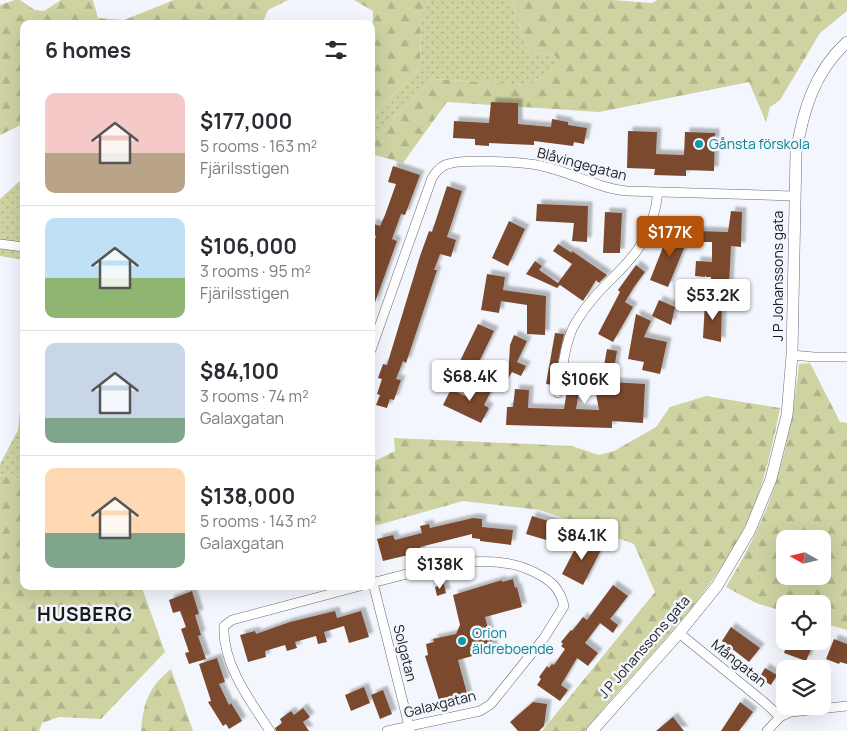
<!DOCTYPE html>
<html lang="en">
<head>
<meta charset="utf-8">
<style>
	body { margin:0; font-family:Manrope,sans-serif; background:#f7f7f7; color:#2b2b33; height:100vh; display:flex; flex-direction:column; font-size:19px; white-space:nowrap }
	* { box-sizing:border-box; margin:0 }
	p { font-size:16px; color:#7c7c81 }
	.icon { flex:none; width:28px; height:28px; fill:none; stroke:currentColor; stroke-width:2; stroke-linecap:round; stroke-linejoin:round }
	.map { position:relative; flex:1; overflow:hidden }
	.details { position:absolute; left:20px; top:20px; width:355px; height:570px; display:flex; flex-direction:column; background:#fff; border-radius:10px; box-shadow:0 5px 20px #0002 }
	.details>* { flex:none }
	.needle { width:32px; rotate:278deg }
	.buttons { position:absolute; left:776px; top:530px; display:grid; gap:10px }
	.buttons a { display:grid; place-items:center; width:55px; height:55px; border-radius:10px; background:#fff; box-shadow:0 5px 20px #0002; font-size:25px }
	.price { position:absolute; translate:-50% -42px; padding:0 11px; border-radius:5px; background:#fff; color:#222; font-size:16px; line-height:32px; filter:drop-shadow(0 1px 2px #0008) }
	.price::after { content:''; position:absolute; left:50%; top:30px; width:15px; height:11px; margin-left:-8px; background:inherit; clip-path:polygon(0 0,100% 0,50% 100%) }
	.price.selected { background:#b45309; color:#fff }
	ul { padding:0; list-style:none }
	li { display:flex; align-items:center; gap:15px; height:125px; padding:0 25px }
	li+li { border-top:1px solid #e1e1e2 }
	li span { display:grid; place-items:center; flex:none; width:140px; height:100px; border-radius:10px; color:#555 }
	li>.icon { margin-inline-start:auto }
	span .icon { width:60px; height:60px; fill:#fffc; stroke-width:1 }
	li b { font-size:21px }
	h2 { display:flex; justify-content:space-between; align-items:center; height:60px; padding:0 25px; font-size:21px }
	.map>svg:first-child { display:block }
</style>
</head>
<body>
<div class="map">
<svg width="847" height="731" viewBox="0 0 847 731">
	<defs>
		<pattern id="grass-dots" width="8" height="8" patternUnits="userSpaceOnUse" patternTransform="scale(1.25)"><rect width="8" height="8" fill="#cfd2a1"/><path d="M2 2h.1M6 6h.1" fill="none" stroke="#b1b48a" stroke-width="1.8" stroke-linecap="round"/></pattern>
		<pattern id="forest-firs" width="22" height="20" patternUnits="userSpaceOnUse" patternTransform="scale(1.25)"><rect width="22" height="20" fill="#cfd2a1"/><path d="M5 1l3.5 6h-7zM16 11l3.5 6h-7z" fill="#b1b48a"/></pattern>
		<filter id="shadow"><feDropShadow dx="4.5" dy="-4.5" stdDeviation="1" flood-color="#0004"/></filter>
	</defs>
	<rect width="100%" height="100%" fill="#f3f7fd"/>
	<g fill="url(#grass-dots)">
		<polygon points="429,0 511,0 529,52 556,56 556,68 529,85 432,79 371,144 371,118 420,67 421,16"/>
		<polygon points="24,177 24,260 0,256 0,199"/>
		<polygon points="24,370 24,479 0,475 0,464 18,430"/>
	</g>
	<g fill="url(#forest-firs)" fill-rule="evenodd">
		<polygon points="15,0 20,0 35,10 44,11 61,0 93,0 98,18 124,20 174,0 288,0 268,10 262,24 24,24 24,121 19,126 0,135 0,5"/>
		<polygon points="354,0 429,0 421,16 420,67 371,118 373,11"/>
		<polygon points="511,0 612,0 652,3 657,0 847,0 847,11 820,33 780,100 770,107 766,122 749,82 599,112 447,102 403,163 375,155 371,166 371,144 432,79 529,85 556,68 556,56 529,52"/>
		<path d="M810 363 837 416 840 422 847 423V630L823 623 822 604H785V612L756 603 726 587C774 509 789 454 799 364ZM785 539H822V576H785Z"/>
		<path d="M706 396 780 408C772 449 763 490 744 528 706 605 638 664 585 731H542L655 592 634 544 540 510 463 501 371 527V463L395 451 394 438 572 446 599 455 614 451 656 427 670 407Z"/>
		<polygon points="0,475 24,479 24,586 145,586 142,588 165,652 101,719 59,717 42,723 39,731 0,731"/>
		<path d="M171 669 193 731H141C143 703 149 686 171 669Z"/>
	</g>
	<g fill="#7a492f" filter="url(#shadow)">
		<polygon points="491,102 518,103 518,124 551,127 552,119 568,122 568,125 587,128 584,144 574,142 573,146 534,141 534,145 489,143 489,146 475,145 475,139 453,138 454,121 489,123"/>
		<polygon points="628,131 657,132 656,154 684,155 685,132 715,133 714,171 686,170 686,176 654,175 655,169 627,168"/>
		<polygon points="393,166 420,175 405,215 401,214 392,239 397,241 373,308 371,251 376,236 371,234 371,223 380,226 385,215 396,184 388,182"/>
		<polygon points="447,186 462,191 447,237 456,240 451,257 440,254 434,270 437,270 406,363 403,361 396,379 401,380 394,400 390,399 387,408 376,405 380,395 377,394 382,379 378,378 383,364 387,365 420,256 429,231 432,232"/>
		<polygon points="537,204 588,206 587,242 572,241 574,223 536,221"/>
		<polygon points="731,211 742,212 741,247 731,246 729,285 711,284 711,277 706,277 706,275 705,277 695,276 696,261 712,262 712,242 697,242 697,231 728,232"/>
		<polygon points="605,212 622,213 620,253 603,253"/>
		<polygon points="509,221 525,229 508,266 492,258"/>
		<polygon points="674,230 691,231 668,287 650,280 665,242 673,246"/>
		<polygon points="558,244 572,253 572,251 607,275 599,283 596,280 583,301 560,285 557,288 526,274 535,261 542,266 539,270 558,283 572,264 553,251"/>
		<polygon points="636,265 645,272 634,287 625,302 633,307 613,342 598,334 620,292 618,290"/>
		<polygon points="487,274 505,277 503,290 546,296 545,335 527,334 527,305 501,301 499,313 481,310"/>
		<polygon points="659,300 675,307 671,325 652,316"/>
		<polygon points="705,302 722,302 721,342 703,338"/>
		<polygon points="636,314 651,321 644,337 667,342 660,374 642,370 644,362 628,359"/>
		<polygon points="478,324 494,331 476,368 460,361"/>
		<polygon points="555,333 564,334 553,385 546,384"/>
		<polygon points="514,335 527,341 517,362 526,366 521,376 512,372 508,379 510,345"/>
		<polygon points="607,349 617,351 612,382 645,384 643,423 612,421 612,428 506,425 507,407 513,407 515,389 529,390 528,408 564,409 568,384 580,386 576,409 599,410 595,388 600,387"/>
		<polygon points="479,381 493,387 484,405 489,408 481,423 443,405 451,389 471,399"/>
		<polygon points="532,516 558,524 553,542 526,534"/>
		<polygon points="473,518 482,519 482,527 513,530 511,545 480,541 480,539 472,538 472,534 420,547 421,552 383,561 377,539 393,535 395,540 422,533 420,526 429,524 430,528"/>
		<polygon points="581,537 602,548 583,585 562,574"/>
		<polygon points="513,579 515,588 517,587 522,607 485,617 494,650 458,660 468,697 448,702 447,698 439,700 425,656 428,655 426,644 434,642 433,639 456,634 460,625 453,595 502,580 502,582"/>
		<polygon points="444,584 446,593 437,596 435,587"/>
		<polygon points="613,585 628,596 610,619 618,625 613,633 600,623 585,643 598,653 588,666 577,658 561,685 568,690 560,701 537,685 541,679 539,677 547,666 549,668 552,664 554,665 565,649 561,646 563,644 561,642 571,630 572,631 583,617 587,620"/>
		<polygon points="192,591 199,614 195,615 201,635 198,636 206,659 189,664 185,653 189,652 181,629 186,627 180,611 173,613 169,600"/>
		<polygon points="335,611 337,618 361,611 369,637 349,643 344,626 324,632 327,642 318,644 316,636 295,642 297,648 287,651 285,645 265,651 266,657 248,662 240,635 255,631 256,634 290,622"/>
		<polygon points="731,627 760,648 749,662 722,641"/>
		<polygon points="834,639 847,644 847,664 840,662 839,664 826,659"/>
		<polygon points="788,641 796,641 812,647 806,661 784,653"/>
		<polygon points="217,658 225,682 219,684 229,705 231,703 242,721 229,729 226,724 223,726 208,702 211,701 199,664"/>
		<polygon points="765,668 777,675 771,685 759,678"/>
		<polygon points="364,687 370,703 351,711 345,695"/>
		<polygon points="383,690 392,714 380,719 371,695"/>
		<polygon points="533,702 547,704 544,726 539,731 518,731 510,722"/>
		<polygon points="740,702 753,712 739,731 721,731"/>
		<polygon points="303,708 310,717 303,722 309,731 276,731 275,728 282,723 280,719 291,711 294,715"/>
		<polygon points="673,717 684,731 656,731"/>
	</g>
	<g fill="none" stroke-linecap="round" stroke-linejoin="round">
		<g stroke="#686c76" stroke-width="10">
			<g id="minor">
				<polyline points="0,244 24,247"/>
				<path d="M371 350 432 178C435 173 439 168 445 165 460 158 524 162 542 166 571 172 597 188 627 191L794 196"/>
				<polyline points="792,355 814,357 847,357"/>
				<path d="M558 393C563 370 564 342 576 322 607 270 650 264 658 192"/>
				<path d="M371 583C422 571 487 547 536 573 552 581 560 589 564 606L544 638 491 704 480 711 387 731"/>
				<polyline points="373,583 410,730"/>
				<polyline points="679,633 764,702 780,717"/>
				<path d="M270 731C250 701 222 663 224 626L232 620 360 586"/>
				<polyline points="767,731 780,717 791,712 847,706"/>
			</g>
		</g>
		<g stroke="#686c76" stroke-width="12">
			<path id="tertiary" d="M592 731 679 633 717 586 750 530 771 479 787 415 792 355 796 153C803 111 814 72 847 42"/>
		</g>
		<use href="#minor" stroke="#fff" stroke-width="9"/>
		<use href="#tertiary" stroke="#fff" stroke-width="11"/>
	</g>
	<g fill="#0f9aa8" stroke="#f3f7fd" stroke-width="2">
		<circle cx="699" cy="144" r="5"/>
		<circle cx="462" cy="641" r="5"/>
	</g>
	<g text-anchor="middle" stroke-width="5" stroke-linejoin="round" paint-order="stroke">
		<g font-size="14" fill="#0d838f" stroke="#f3f7fd" text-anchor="start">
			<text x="709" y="149">Gånsta förskola</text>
			<text x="472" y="638">Orion<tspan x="472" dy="16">äldreboende</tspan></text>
		</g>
		<g font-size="14" fill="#181a1e" stroke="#f3f7fd">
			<text transform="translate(582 164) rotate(15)" y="5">Blåvingegatan</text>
			<text transform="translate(778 276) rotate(-90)" y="5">J P Johanssons gata</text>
			<text transform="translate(644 647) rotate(-49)" y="5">J P Johanssons gata</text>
			<text transform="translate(405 653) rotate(76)" y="5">Solgatan</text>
			<text transform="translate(739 663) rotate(39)" y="5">Mångatan</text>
			<text transform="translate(440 704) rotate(-14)" y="5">Galaxgatan</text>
		</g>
		<g font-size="19" font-weight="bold" letter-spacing="1" fill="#181a1e" stroke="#f3f7fd">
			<text x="85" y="621">HUSBERG</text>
		</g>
	</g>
</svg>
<div class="buttons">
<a><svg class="needle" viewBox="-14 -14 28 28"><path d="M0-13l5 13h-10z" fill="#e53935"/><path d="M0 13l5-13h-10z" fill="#7c7c81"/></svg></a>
<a><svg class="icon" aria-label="locate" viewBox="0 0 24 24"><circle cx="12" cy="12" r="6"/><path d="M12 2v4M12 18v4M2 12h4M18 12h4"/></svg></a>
<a><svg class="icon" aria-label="layers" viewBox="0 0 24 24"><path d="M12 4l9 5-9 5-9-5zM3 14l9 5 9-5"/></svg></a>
</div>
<b class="price selected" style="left:670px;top:258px">$177K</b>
<b class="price" style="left:713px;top:321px">$53.2K</b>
<b class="price" style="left:470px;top:402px">$68.4K</b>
<b class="price" style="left:585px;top:405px">$106K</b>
<b class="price" style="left:582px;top:561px">$84.1K</b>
<b class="price" style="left:440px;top:590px">$138K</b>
<section class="details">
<h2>6 homes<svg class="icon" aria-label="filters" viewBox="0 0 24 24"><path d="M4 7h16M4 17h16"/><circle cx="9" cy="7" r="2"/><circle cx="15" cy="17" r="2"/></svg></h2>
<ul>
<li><span style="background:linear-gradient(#f6c9c9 60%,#b9a48a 0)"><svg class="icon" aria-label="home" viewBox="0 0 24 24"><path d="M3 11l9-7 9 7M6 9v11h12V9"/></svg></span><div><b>$177,000</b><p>5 rooms · 163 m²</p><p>Fjärilsstigen</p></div></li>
<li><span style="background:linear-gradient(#bfe0f5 60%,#8fb573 0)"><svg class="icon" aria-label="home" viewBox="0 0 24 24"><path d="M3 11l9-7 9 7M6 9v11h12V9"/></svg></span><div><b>$106,000</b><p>3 rooms · 95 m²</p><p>Fjärilsstigen</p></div></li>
<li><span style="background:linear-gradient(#c9d6e8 75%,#7fa58c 0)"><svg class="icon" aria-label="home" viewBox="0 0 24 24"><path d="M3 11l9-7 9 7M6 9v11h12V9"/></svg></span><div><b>$84,100</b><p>3 rooms · 74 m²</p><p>Galaxgatan</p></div></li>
<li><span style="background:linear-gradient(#ffd9b3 65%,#7fa58c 0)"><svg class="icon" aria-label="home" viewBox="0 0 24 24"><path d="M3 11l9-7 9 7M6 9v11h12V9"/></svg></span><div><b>$138,000</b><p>5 rooms · 143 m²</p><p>Galaxgatan</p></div></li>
</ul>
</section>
</div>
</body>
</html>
